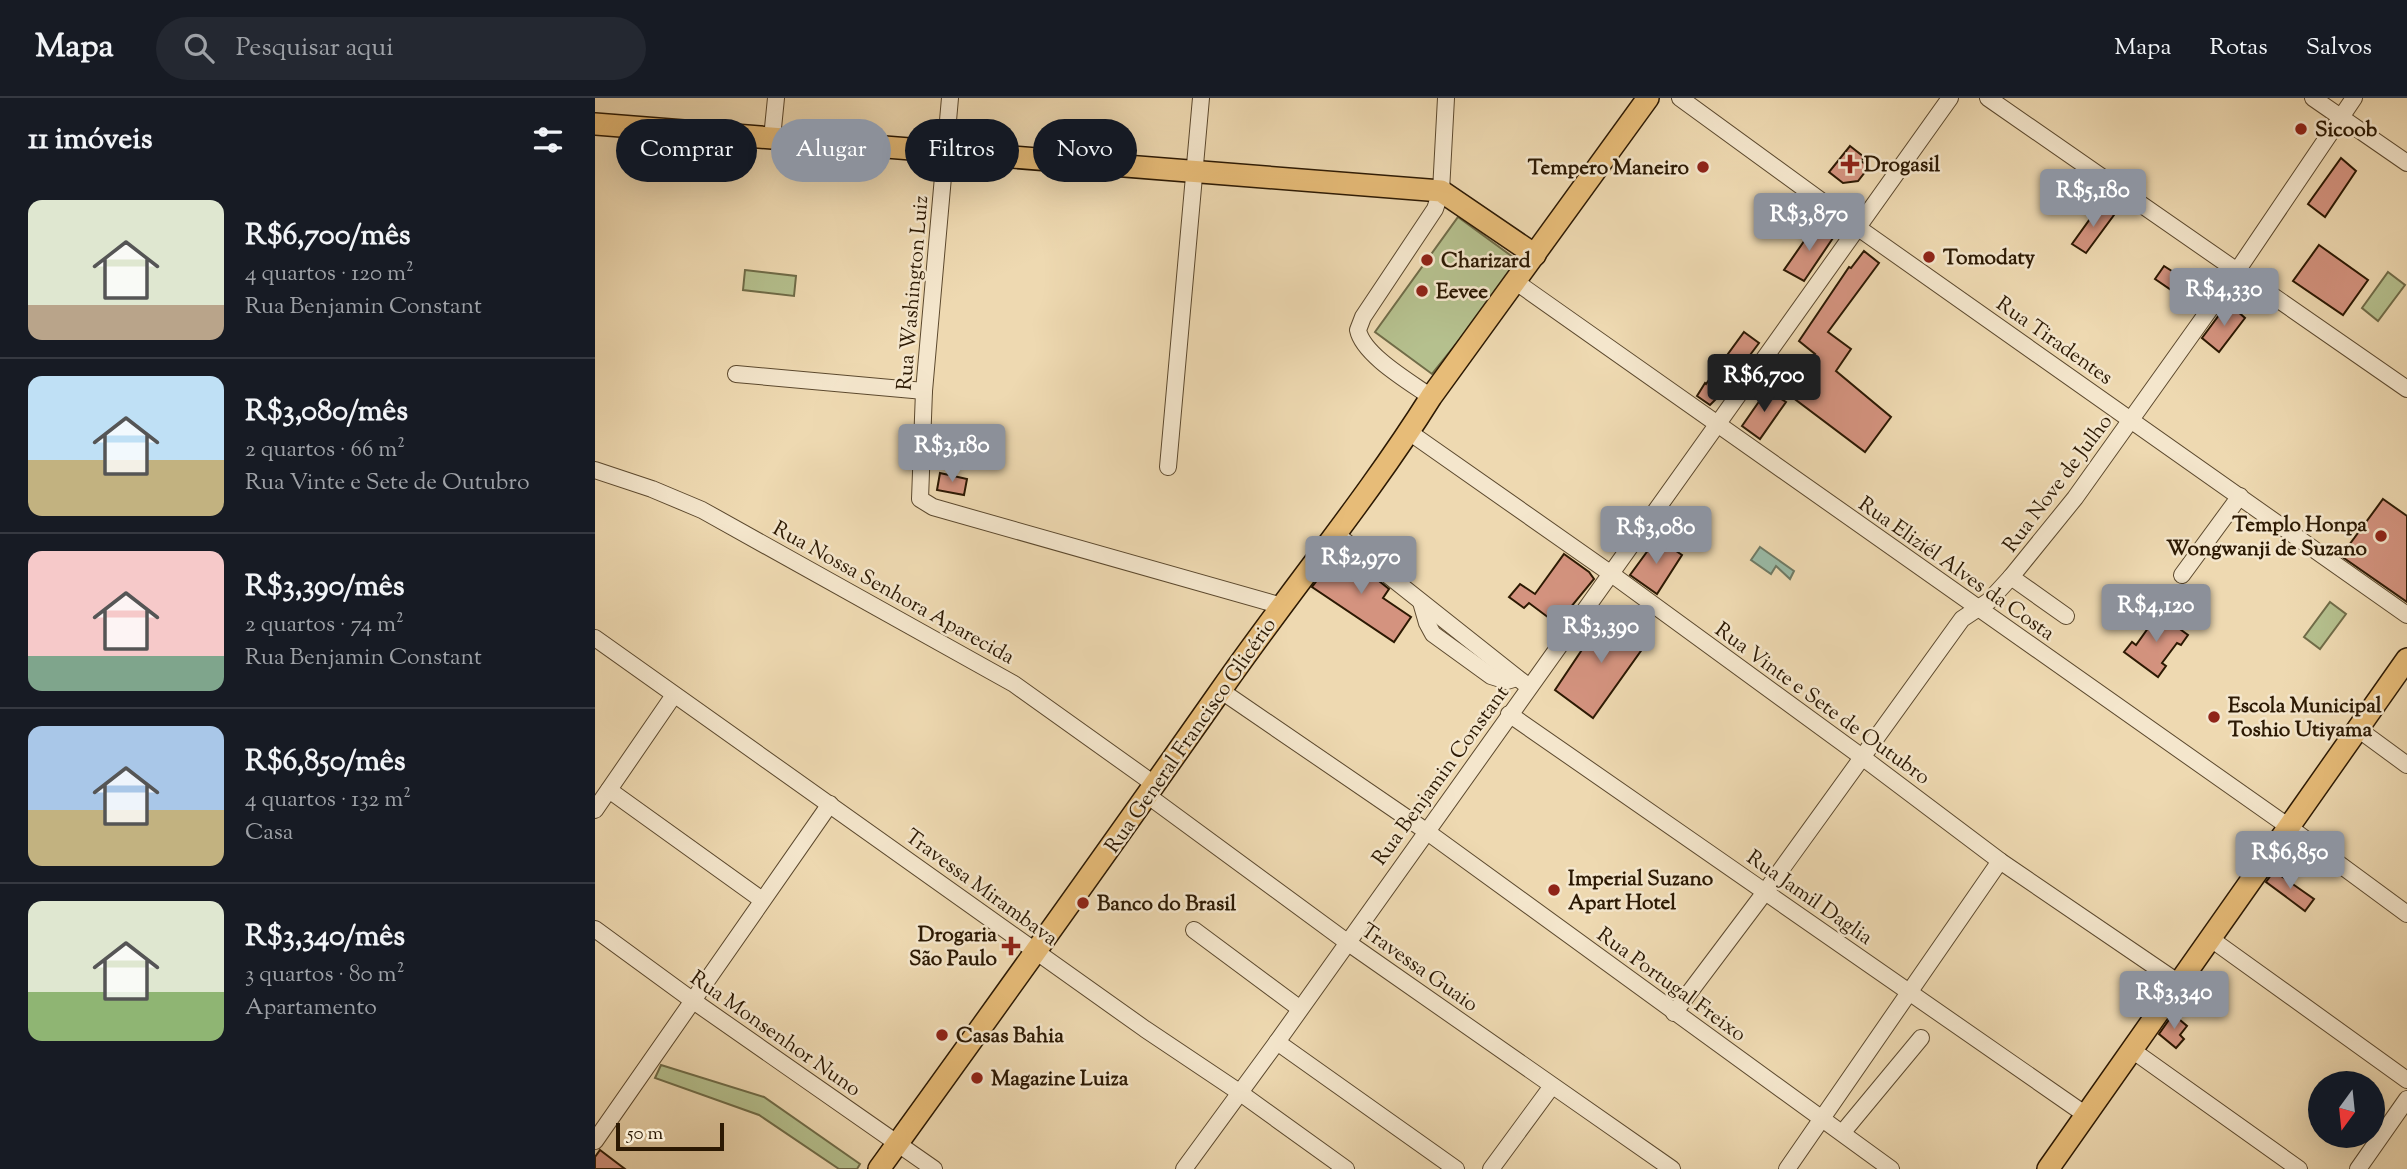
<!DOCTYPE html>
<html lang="pt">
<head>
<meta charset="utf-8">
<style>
	body { margin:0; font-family:"Sorts Mill Goudy",serif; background:#242831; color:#f1f3f6; height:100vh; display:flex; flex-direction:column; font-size:26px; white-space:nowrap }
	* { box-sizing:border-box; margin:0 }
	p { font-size:23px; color:#9ea1a6 }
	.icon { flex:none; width:38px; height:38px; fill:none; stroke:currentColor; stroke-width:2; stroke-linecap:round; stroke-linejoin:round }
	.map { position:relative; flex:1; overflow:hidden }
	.sheet { display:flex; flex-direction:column; background:#171b24; width:595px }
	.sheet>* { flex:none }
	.banner { position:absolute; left:21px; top:21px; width:665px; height:63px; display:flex; gap:14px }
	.needle { width:46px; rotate:195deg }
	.tools { position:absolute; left:1713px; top:973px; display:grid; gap:14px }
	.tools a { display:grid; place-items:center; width:77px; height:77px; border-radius:50%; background:#171b24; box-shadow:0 7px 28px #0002; font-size:35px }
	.scale { position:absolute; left:21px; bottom:18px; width:108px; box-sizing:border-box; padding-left:7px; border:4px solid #2c1903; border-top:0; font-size:19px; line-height:24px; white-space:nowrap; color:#2c1903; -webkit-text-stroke:5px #f4e6cc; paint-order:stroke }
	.price { position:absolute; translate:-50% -60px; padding:0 16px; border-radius:7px; background:#8c9099; color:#fff; font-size:23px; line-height:46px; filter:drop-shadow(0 2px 4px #0008) }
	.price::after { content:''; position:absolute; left:50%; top:42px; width:21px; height:16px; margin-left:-10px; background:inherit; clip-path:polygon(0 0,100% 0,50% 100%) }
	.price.active { background:#222; color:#fff }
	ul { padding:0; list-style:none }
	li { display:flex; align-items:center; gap:21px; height:175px; padding:0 28px }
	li+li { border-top:2px solid #363941 }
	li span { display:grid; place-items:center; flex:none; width:196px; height:140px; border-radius:14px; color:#555 }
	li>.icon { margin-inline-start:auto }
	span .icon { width:84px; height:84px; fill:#fffc; stroke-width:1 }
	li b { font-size:30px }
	h2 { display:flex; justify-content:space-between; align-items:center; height:84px; padding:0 28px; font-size:30px }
	.pill { padding:0 24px; border-radius:32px; background:#171b24; box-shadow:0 7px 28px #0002; font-size:24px; line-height:63px }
	.pill.active { background:#8c9099; color:#fff }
	header { display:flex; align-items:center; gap:42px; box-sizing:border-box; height:98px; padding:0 35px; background:#171b24; border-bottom:2px solid #363941 }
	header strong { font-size:33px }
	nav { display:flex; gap:38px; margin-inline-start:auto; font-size:24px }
	.search { width:490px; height:63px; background:#242831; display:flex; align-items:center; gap:18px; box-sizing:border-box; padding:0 24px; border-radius:38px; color:#9ea1a6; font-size:26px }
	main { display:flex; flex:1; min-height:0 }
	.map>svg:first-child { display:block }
</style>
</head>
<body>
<header>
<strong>Mapa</strong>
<div class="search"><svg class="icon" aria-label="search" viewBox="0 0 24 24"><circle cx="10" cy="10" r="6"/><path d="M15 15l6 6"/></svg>Pesquisar aqui</div>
<nav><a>Mapa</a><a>Rotas</a><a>Salvos</a></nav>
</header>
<main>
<section class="sheet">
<h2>11 imóveis<svg class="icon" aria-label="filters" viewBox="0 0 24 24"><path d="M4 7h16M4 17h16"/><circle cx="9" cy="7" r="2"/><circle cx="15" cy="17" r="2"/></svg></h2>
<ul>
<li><span style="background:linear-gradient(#dfe7d0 75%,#b9a48a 0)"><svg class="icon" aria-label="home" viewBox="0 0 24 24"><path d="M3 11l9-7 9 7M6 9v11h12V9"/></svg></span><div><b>R$6,700/mês</b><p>4 quartos · 120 m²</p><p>Rua Benjamin Constant</p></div></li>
<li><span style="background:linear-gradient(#bfe0f5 60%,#c2b280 0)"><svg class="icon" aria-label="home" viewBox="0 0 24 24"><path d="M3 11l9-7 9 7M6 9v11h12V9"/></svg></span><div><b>R$3,080/mês</b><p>2 quartos · 66 m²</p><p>Rua Vinte e Sete de Outubro</p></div></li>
<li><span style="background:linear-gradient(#f6c9c9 75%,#7fa58c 0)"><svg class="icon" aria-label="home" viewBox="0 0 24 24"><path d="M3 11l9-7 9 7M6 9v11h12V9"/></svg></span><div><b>R$3,390/mês</b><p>2 quartos · 74 m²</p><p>Rua Benjamin Constant</p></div></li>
<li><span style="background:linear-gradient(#a9c7e8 60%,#c2b280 0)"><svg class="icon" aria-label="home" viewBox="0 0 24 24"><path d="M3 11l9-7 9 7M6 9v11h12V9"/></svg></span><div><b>R$6,850/mês</b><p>4 quartos · 132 m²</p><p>Casa</p></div></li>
<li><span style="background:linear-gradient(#dfe7d0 65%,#8fb573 0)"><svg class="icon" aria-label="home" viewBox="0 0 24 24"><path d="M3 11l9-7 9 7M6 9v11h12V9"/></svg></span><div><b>R$3,340/mês</b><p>3 quartos · 80 m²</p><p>Apartamento</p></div></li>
</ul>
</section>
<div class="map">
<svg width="1812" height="1071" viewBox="0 0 1812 1071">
	<rect width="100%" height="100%" fill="#eed9b1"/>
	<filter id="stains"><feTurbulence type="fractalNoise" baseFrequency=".00286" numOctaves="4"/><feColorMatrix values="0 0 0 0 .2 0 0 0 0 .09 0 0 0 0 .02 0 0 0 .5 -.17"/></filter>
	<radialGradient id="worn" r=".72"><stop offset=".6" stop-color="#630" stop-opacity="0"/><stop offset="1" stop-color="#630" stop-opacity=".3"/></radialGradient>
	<g fill="#b5c08e" stroke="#706c48" stroke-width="2">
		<polygon points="863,119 922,162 906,190 837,276 780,234"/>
		<polygon points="150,172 201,178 199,198 148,192"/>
		<polygon points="1793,174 1810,187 1783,223 1767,210"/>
		<polygon points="1735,504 1751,516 1725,551 1709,539"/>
		<polygon points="66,967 169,999 265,1066 262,1071 244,1071 164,1017 60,980"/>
	</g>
	<polygon fill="#9abba7" stroke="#6e7a65" stroke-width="2" points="1165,449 1199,473 1195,481 1181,468 1176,476 1156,462"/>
	<g fill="#d4937f" stroke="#2c1903" stroke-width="2">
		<polygon points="1255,48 1269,59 1266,63 1274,69 1263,83 1248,85 1234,74"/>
		<polygon points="1746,60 1761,73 1730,119 1713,106"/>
		<polygon points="1505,107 1519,117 1491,155 1477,146"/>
		<polygon points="1221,126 1238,140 1209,183 1189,172"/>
		<polygon points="1724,147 1773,182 1748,217 1698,183"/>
		<polygon points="1269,153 1284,165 1233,234 1256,251 1241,273 1296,319 1270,354 1193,296 1220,256 1204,243 1254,169 1256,170"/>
		<polygon points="1569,168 1594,184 1585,198 1560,181"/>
		<polygon points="1633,205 1650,220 1624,254 1607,240"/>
		<polygon points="1149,234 1164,245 1125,297 1115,307 1102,298 1110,285 1111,286"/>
		<polygon points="1172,292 1191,304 1165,341 1147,328"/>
		<polygon points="345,375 372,381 369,397 342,392"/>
		<polygon points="1788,401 1812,418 1812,504 1746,458"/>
		<polygon points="1062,440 1087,457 1062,496 1035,477"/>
		<polygon points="745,452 794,491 788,500 816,519 799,544 717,489"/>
		<polygon points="969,456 994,474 999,481 962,526 934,505 929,510 914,499 925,486 940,496"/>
		<polygon points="1013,513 1053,543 998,620 960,592"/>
		<polygon points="1560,513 1593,537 1586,547 1582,545 1567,565 1571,568 1563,579 1529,554 1537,544 1541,547 1556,526 1552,523"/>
		<polygon points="1679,773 1719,801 1710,813 1671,784"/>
		<polygon points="1578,916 1592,928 1585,937 1589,941 1581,950 1564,936"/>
		<polygon points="5,1052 30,1071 0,1071 0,1059"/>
	</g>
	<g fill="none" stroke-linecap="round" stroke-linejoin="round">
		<g stroke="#5c492e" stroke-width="18">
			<g id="minor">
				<polyline points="355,0 329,293 325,401 338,409 687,508"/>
				<polyline points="1085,0 1262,129 1812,517"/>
				<polyline points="1393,0 1812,291"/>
				<polyline points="1718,0 1812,65"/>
				<polyline points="177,40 181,0"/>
				<polyline points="921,184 1694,729 1812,816"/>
				<polyline points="141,276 329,293"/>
				<path d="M836 299C815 284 768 257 763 232L768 219 840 111 846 93 851 0"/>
				<polyline points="814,334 1015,475 1267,659 1405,763 1584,885"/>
				<polyline points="573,369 606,0"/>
				<polyline points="0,372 57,391 107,412 419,586 559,686"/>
				<polyline points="741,436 934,589"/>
				<polyline points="1587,477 1645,398"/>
				<polyline points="1416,479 1471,518"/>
				<polyline points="826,504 832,525 838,536 896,578 912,583 922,580"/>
				<polyline points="0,540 550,931 644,994 751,1071"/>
				<polyline points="625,592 831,733 1296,1071"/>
				<polyline points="914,616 1491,1017"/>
				<polyline points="1763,631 1812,667"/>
				<polyline points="14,692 167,802"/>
				<polyline points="552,697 752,844 1077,1071"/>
				<polyline points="0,712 79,597"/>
				<polyline points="0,831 97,902 339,1071"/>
				<polyline points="599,832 704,910"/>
				<polyline points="1616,841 1812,982"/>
				<polyline points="1079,915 1170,794 1367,521 1394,503 1416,479 1480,400 1642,173 1759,0"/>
				<polyline points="682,944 861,1071"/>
				<polyline points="1537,952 1704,1071"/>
				<polyline points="1248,1034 1326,940"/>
				<polyline points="0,1043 235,706"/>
				<polyline points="589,1071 682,944 1355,0"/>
				<polyline points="896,1071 957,988"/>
				<polyline points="1192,1071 1405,763"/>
				<polyline points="1763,1071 1812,1001"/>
			</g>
		</g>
		<g stroke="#2c1903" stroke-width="24">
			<g id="major">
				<polyline points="0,26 846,93 940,157"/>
				<path d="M284 1071C399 912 513 753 626 592 694 494 772 401 836 299L1053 0"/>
				<polyline points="1453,1071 1812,561"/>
			</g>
		</g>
		<use href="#minor" stroke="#f4e6cc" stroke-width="16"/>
		<use href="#major" stroke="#e7bc78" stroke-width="21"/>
	</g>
	<g fill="#8f2418" stroke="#f4e6cc" stroke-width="2.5">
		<circle cx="1706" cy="31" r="7"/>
		<path d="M1251.5 55.5h7v7h7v7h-7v7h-7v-7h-7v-7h7z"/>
		<circle cx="1108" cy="69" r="7"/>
		<circle cx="1334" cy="159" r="7"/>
		<circle cx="832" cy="162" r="7"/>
		<circle cx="827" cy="193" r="7"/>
		<circle cx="1786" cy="438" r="7"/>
		<circle cx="1619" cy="619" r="7"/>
		<circle cx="959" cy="792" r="7"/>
		<circle cx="488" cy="805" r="7"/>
		<path d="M412.5 837.5h7v7h7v7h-7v7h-7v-7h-7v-7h7z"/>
		<circle cx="347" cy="937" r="7"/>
		<circle cx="382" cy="980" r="7"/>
	</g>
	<g text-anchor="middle" stroke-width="5" stroke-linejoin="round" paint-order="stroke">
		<g font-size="21" font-weight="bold" fill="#2c1903" stroke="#f4e6cc" text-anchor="start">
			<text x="1720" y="38">Sicoob</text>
			<text x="1269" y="73">Drogasil</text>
			<text x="1094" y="76" text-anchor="end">Tempero Maneiro</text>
			<text x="1348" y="166">Tomodaty</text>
			<text x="846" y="169">Charizard</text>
			<text x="841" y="200">Eevee</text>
			<text x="1772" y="433" text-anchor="end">Templo Honpa<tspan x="1772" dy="24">Wongwanji de Suzano</tspan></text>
			<text x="1633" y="614">Escola Municipal<tspan x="1633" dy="24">Toshio Utiyama</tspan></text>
			<text x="973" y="787">Imperial Suzano<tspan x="973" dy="24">Apart Hotel</tspan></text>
			<text x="502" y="812">Banco do Brasil</text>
			<text x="402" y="843" text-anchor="end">Drogaria<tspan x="402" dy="24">São Paulo</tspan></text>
			<text x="361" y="944">Casas Bahia</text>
			<text x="396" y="987">Magazine Luiza</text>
		</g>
		<g font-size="21" fill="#2c1903" stroke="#f4e6cc">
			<text transform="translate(317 195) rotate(-85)" y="7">Rua Washington Luiz</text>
			<text transform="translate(1460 242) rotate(35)" y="7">Rua Tiradentes</text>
			<text transform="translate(1462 385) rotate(-53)" y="7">Rua Nove de Julho</text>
			<text transform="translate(1362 470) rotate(35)" y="7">Rua Eliziél Alves da Costa</text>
			<text transform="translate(299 494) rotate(29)" y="7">Rua Nossa Senhora Aparecida</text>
			<text transform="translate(1228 605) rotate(36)" y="7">Rua Vinte e Sete de Outubro</text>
			<text transform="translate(595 637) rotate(-55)" y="7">Rua General Francisco Glicério</text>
			<text transform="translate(845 677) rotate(-54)" y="7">Rua Benjamin Constant</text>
			<text transform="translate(387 789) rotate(36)" y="7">Travessa Mirambava</text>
			<text transform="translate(1215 799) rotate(35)" y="7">Rua Jamil Daglia</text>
			<text transform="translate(825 869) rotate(35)" y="7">Travessa Guaio</text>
			<text transform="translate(1077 886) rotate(36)" y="7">Rua Portugal Freixo</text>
			<text transform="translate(181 935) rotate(35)" y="7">Rua Monsenhor Nuno</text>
		</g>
	</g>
	<rect width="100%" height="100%" filter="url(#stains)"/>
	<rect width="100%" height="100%" fill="url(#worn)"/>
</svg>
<div class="tools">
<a><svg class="needle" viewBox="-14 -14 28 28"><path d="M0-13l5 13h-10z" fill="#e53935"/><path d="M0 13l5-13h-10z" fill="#9ea1a6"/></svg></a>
</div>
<div class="scale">50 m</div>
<b class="price" style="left:1498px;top:131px">R$5,180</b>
<b class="price" style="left:1214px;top:155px">R$3,870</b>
<b class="price" style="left:1629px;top:230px">R$4,330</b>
<b class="price active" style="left:1169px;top:316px">R$6,700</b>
<b class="price" style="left:357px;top:386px">R$3,180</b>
<b class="price" style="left:1061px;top:468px">R$3,080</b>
<b class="price" style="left:766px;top:498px">R$2,970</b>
<b class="price" style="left:1561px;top:546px">R$4,120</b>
<b class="price" style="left:1006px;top:567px">R$3,390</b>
<b class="price" style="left:1695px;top:793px">R$6,850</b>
<b class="price" style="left:1579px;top:933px">R$3,340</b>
<div class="banner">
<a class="pill">Comprar</a>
<a class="pill active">Alugar</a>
<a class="pill">Filtros</a>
<a class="pill">Novo</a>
</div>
</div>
</main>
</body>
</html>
